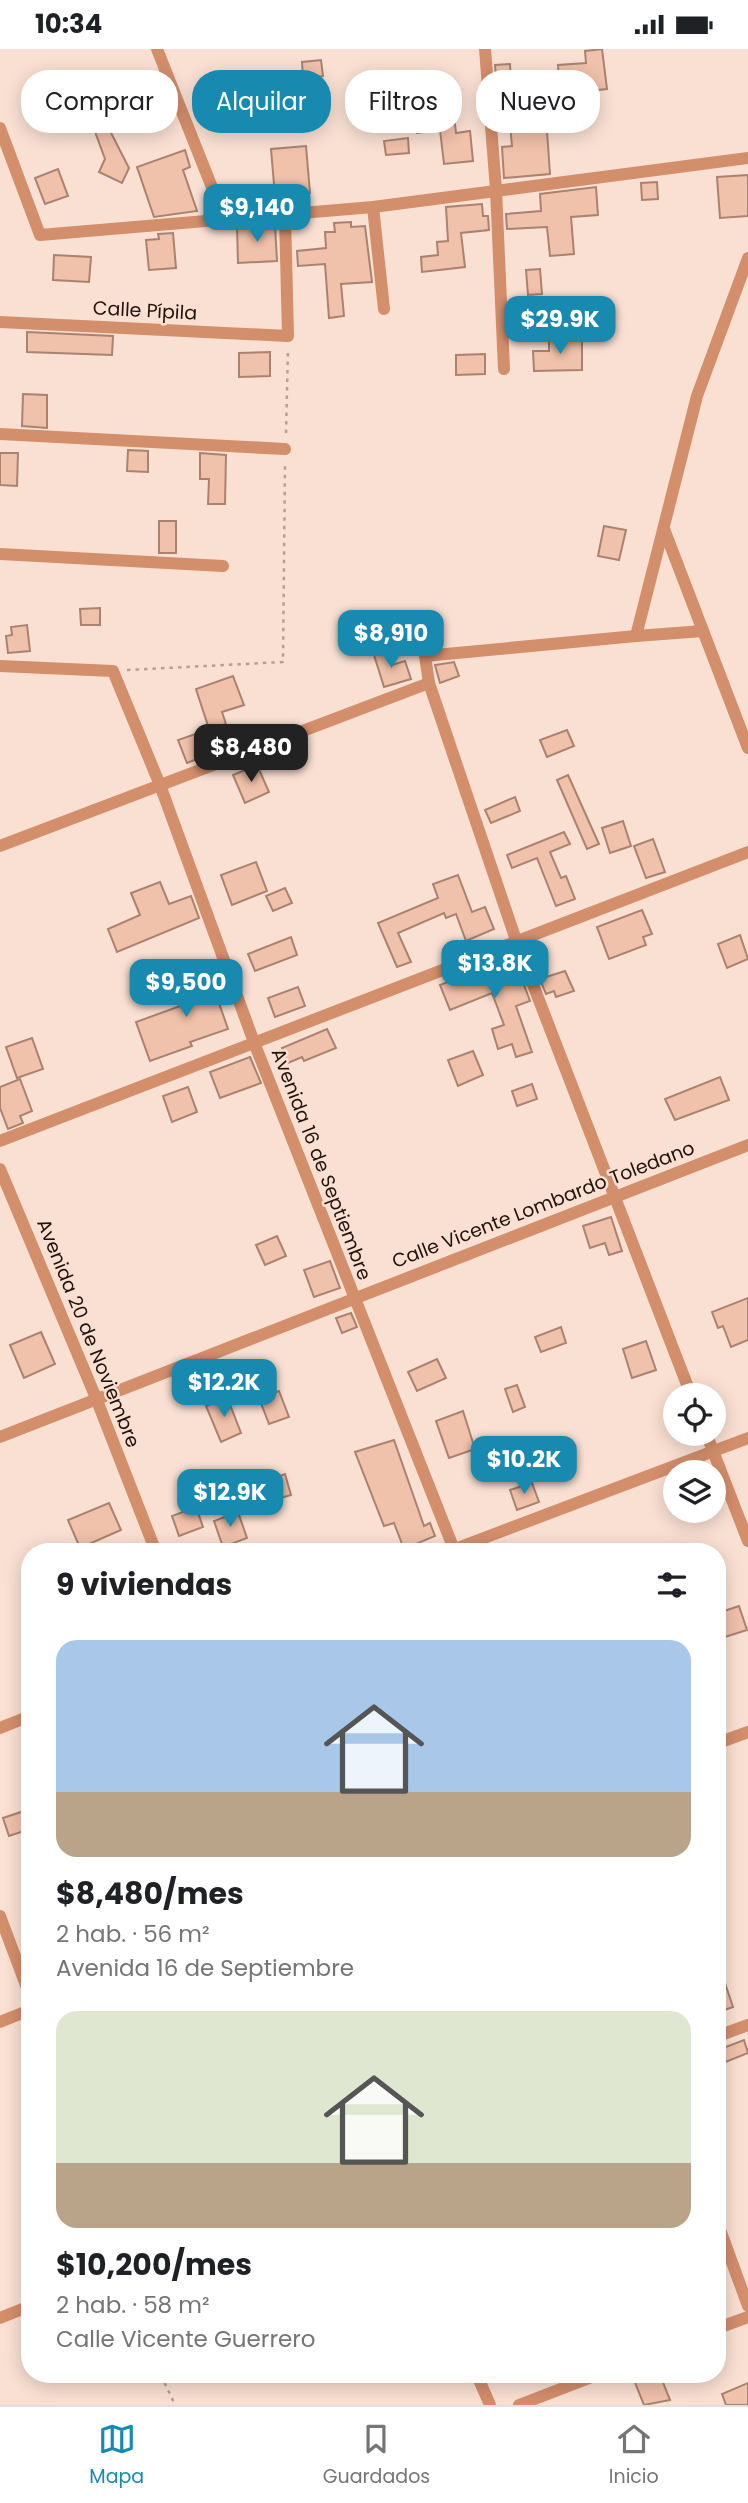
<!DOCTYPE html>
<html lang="es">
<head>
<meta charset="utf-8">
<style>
	body { margin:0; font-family:Poppins,sans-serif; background:#f6f6f6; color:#202124; height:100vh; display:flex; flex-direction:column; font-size:26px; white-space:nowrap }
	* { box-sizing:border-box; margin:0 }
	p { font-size:23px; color:#757577 }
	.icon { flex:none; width:38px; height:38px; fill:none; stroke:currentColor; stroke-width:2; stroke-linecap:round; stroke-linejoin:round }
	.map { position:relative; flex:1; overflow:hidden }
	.sheet { position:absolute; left:21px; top:1494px; width:705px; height:840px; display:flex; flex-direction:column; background:#fff; border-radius:28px; box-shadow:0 4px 18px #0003 }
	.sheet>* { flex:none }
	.hud { position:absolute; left:21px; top:21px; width:707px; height:63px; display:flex; gap:14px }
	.controls { position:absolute; left:663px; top:1334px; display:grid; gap:14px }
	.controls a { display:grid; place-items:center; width:63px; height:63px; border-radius:50%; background:#fff; box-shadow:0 4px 18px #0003; font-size:35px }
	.price { position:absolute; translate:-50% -60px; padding:0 16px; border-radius:14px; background:#198aaf; color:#fff; font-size:23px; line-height:46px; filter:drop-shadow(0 2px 4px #0008) }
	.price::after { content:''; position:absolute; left:50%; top:42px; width:21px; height:16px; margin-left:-10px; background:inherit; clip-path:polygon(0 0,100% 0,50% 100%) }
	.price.selected { background:#222; color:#fff }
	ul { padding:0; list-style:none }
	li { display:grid; align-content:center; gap:14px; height:371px; padding:0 35px }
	li span { display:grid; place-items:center; height:217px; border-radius:21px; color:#555 }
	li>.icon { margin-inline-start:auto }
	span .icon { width:126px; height:126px; fill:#fffc; stroke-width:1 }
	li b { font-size:30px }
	h2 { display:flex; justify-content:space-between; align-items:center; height:84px; padding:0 35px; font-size:30px }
	.tag { padding:0 24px; border-radius:28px; background:#fff; box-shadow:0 4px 18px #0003; font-size:24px; line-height:63px }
	.tag.selected { background:#198aaf; color:#fff }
	.status { display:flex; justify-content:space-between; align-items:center; height:49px; padding:0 35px; background:#fff; direction:ltr }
	.status svg { height:19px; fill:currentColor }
	.menu { display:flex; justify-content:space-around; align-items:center; height:98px; border-top:2px solid #e0e0e0; background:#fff; font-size:19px; color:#757577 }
	.menu a { display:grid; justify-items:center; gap:4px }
	.menu .selected { color:#198aaf }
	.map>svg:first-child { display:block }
</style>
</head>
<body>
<div class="status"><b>10:34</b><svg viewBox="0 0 49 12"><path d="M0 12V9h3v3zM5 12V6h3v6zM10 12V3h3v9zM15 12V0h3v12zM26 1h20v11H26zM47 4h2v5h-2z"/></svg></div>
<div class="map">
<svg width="748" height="2356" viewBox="0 0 748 2356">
	<rect width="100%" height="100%" fill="#fae0d3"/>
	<g fill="#f0c1ab" stroke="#aa826f" stroke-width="2">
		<polygon points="602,0 607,40 560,45 558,16 586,14 585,2"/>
		<polygon points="321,11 323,27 303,29 302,13"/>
		<polygon points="510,15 512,51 498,51 495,16"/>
		<polygon points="451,39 456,84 470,82 473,112 444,115 440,81 417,84 412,43"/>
		<polygon points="557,49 560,81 547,82 550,125 504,129 502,98 512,97 508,53"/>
		<polygon points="106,74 129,119 122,134 99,123 105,110 94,80"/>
		<polygon points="408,89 409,104 386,106 384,92"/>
		<polygon points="306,97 310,144 275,147 271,100"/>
		<polygon points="185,101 190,118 183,121 197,162 154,168 137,118"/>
		<polygon points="58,120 68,147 45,155 35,129"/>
		<polygon points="748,126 748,167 720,169 717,128"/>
		<polygon points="657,133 658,150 642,151 641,134"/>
		<polygon points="596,138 598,166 571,168 574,205 550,207 547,178 507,180 506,165 541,162 540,145"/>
		<polygon points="482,155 483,167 488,167 489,181 461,184 465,218 422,223 421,208 438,206 437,193 448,192 446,158"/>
		<polygon points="351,173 351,178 365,177 372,233 341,235 344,267 329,269 325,215 298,217 297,202 326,199 325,183 335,183 334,174"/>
		<polygon points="275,176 277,212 238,214 237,178"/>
		<polygon points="173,184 176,219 149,221 146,191 159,190 158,185"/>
		<polygon points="54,206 91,208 89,233 53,231"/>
		<polygon points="540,220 542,245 528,246 526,221"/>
		<polygon points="27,283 113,287 112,306 27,303"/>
		<polygon points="582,290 582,321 534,322 533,302 549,302 549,291"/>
		<polygon points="270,303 270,327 239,328 239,304"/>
		<polygon points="485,305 485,325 456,326 456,306"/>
		<polygon points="23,345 47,346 47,379 22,377"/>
		<polygon points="128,401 148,402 148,423 127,422"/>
		<polygon points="0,404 18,404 17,437 0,436"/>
		<polygon points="200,404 226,406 225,455 208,455 209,430 200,430"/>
		<rect x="159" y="472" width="17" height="32"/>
		<polygon points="604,477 626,481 619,511 598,507"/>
		<polygon points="100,559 100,576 81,576 80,560"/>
		<polygon points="27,576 30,602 8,604 6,587 12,586 11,578"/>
		<polygon points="387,602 392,616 405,612 411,630 384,638 374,606"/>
		<polygon points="454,613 459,627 440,634 435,616"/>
		<polygon points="233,627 244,656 222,663 226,675 209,680 196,640"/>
		<polygon points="207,681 215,703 187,714 178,691"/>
		<polygon points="567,681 574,697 547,708 540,691"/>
		<polygon points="257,716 269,743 245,754 233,726"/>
		<polygon points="568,726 599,795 587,800 557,731"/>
		<polygon points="515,748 520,762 491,774 485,761"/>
		<polygon points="623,772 631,797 610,804 602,779"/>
		<polygon points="564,783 570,795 550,803 561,829 566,827 575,850 556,857 537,809 512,819 507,806"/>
		<polygon points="653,790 665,823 646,829 634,797"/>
		<polygon points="256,813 267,842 232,856 221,826"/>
		<polygon points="458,826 472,863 485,858 494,880 466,892 456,865 446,869 444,864 398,884 411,913 397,918 378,874 438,849 433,835"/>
		<polygon points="160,833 169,855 191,847 199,869 117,903 108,880 140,866 131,844"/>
		<polygon points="285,839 292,854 273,862 266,847"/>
		<polygon points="642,861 652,885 643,888 646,896 609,910 597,878"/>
		<polygon points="740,886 748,910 727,919 718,895"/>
		<polygon points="291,888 297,906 255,922 248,905"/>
		<polygon points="513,907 530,952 516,957 532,1003 516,1008 512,995 498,1000 492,980 504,976 492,944 450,961 440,936"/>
		<polygon points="565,922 574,942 556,948 554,942 546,945 540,930"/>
		<polygon points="216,923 226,952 219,954 228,980 190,993 192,997 150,1012 136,973 186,955 179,935"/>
		<polygon points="298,938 305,957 275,968 268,949"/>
		<polygon points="327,980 336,999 304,1012 302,1008 288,1014 282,999"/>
		<polygon points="32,989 43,1020 17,1029 6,998"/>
		<polygon points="473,1002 483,1026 458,1037 448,1011"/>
		<polygon points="250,1008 261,1034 220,1049 210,1023"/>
		<polygon points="720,1028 729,1051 675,1071 665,1050"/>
		<polygon points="20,1030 32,1062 20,1067 23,1074 8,1080 0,1059 0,1038"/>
		<polygon points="532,1035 537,1050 517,1057 512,1042"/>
		<polygon points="188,1038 197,1063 172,1073 163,1047"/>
		<polygon points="611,1168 622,1202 609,1206 605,1194 590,1199 583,1177"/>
		<polygon points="277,1187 286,1207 265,1216 256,1196"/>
		<polygon points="330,1212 340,1239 314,1248 304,1221"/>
		<polygon points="748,1249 748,1291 731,1298 723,1277 718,1279 712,1263"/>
		<polygon points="351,1264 357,1278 342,1284 336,1269"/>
		<polygon points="561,1278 566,1294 541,1303 535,1288"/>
		<polygon points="41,1283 55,1315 24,1329 10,1296"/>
		<polygon points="646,1292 656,1321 632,1329 623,1300"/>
		<polygon points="437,1310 446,1329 417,1342 408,1323"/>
		<polygon points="517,1336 525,1358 513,1363 505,1340"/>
		<polygon points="279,1342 289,1368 269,1375 259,1349"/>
		<polygon points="227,1348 241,1384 221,1393 206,1357"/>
		<polygon points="463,1362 475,1400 449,1409 436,1372"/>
		<polygon points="394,1391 424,1477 430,1474 435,1487 404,1500 394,1474 384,1477 355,1403"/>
		<polygon points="285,1425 291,1446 277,1450 271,1430"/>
		<polygon points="532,1434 539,1453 517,1461 510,1441"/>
		<polygon points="109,1454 121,1481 80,1499 68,1471"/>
		<polygon points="196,1458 203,1478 179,1487 172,1467"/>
		<polygon points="238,1463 247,1489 223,1498 214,1472"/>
		<polygon points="739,1557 747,1581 725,1588 718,1564"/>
		<polygon points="30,1760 30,1780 9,1787 3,1769"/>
		<polygon points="720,1919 733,1958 718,1963 718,1920"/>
		<polygon points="744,1991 748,2004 718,2016 718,2001"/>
		<polygon points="632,2326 660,2326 670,2351 644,2356"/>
		<polygon points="748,2334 748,2356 726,2356 722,2345"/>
	</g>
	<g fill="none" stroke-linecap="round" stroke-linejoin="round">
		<g stroke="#b59f94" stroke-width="2.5" stroke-dasharray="3.5 5" stroke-linecap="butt">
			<polyline points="286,384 288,300"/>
			<polyline points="127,621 283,613 285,416"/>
			<polyline points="161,2326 175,2356"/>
		</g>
		<polyline stroke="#d38e6c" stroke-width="6" points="25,1571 30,1569"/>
		<g stroke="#d38e6c" stroke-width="12">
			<polyline points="157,0 225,171"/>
			<polyline points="485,0 496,141 504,320"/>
			<polyline points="0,79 40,186 373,158 748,109"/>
			<polyline points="373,158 384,260"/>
			<polyline points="0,273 288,287 285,166"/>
			<polyline points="0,385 285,400"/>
			<polyline points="664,480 748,699"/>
			<polyline points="0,505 223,517"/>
			<polyline points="636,587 703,582"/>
			<polyline points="0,617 113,622 160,736 255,996 455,1503"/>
			<polyline points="0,797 429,634"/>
			<polyline points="0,1092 748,803"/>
			<polyline points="0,1120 96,1349 156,1503"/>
			<polyline points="691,1346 517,894 429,634 425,607 636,587 697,347 748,209"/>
			<polyline points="706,1384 748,1492"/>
			<polyline points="0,1388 748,1096"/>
			<polyline points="447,1503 748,1389"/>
			<polyline points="0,1679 30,1667"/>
			<polyline points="718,1694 748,1683"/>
			<polyline points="0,1867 30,1947"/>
			<polyline points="0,1973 30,1961"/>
			<polyline points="718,1987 748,1976"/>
			<polyline points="718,2175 748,2257"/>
			<polyline points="0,2269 30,2257"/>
			<polyline points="718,2279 748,2268"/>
			<polyline points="477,2326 490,2356"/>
			<polyline points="519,2356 597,2326"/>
		</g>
	</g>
	<g text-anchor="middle" stroke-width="5" stroke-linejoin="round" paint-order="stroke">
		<g font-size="19" fill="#21120b" stroke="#fae0d3">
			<text transform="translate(145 261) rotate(3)" y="7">Calle Pípila</text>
			<text transform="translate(322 1115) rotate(69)" y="7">Avenida 16 de Septiembre</text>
			<text transform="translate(543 1155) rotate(-21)" y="7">Calle Vicente Lombardo Toledano</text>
			<text transform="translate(89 1284) rotate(68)" y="7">Avenida 20 de Noviembre</text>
		</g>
	</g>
</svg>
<div class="controls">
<a><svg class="icon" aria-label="locate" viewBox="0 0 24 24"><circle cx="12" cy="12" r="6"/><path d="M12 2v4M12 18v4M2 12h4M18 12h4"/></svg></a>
<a><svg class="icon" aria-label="layers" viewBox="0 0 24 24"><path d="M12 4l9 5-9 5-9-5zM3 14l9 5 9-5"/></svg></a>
</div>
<b class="price" style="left:257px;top:195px">$9,140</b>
<b class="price" style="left:560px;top:307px">$29.9K</b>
<b class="price" style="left:391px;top:621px">$8,910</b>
<b class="price selected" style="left:251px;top:735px">$8,480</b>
<b class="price" style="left:495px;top:951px">$13.8K</b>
<b class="price" style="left:186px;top:970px">$9,500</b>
<b class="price" style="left:224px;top:1370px">$12.2K</b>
<b class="price" style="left:524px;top:1447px">$10.2K</b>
<b class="price" style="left:230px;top:1480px">$12.9K</b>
<div class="hud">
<a class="tag">Comprar</a>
<a class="tag selected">Alquilar</a>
<a class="tag">Filtros</a>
<a class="tag">Nuevo</a>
</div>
<section class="sheet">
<h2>9 viviendas<svg class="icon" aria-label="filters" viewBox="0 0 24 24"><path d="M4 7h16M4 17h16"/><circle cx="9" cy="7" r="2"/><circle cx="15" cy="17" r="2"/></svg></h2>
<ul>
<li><span style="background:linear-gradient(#a9c7e8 70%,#b9a48a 0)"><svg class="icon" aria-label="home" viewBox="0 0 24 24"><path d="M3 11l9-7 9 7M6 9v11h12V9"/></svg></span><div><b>$8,480/mes</b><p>2 hab. · 56 m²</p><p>Avenida 16 de Septiembre</p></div></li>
<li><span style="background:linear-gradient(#dfe7d0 70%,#b9a48a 0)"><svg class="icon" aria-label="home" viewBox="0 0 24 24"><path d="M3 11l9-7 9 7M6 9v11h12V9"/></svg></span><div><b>$10,200/mes</b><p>2 hab. · 58 m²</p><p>Calle Vicente Guerrero</p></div></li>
</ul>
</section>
</div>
<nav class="menu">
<a class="selected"><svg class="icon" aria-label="map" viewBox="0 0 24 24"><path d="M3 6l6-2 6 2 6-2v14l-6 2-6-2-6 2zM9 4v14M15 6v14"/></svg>Mapa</a>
<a><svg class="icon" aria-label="saved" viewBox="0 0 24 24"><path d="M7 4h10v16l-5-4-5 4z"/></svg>Guardados</a>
<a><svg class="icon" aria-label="home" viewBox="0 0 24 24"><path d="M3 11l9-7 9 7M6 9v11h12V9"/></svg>Inicio</a>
</nav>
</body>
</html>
